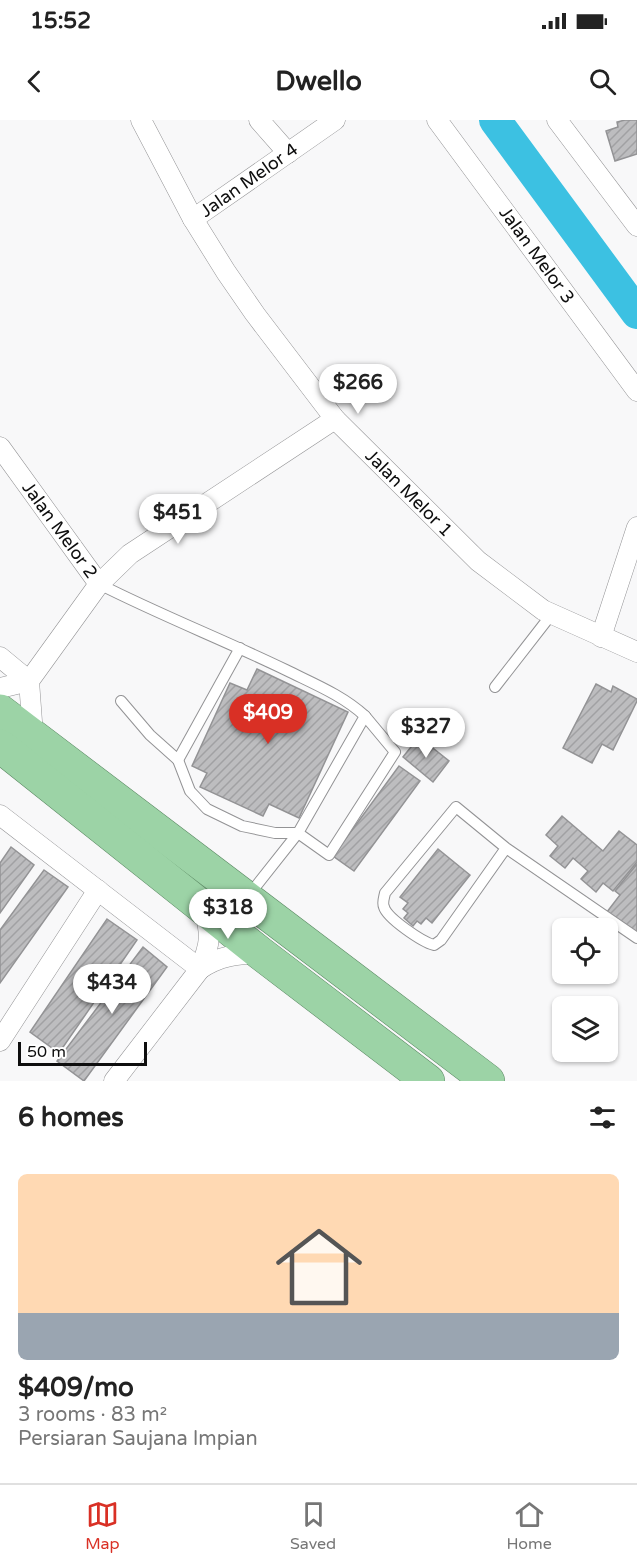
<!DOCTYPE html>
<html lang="en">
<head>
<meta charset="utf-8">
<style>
	body { margin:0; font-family:"Varela Round",sans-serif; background:#f6f6f6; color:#222; height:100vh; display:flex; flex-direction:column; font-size:22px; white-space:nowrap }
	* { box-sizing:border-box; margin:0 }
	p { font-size:20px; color:#767676 }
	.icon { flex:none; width:33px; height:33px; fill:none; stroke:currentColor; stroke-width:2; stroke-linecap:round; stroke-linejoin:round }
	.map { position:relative; height:961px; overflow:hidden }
	.details { display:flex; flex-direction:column; background:#fff; flex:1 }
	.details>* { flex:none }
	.fabs { position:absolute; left:552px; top:798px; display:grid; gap:12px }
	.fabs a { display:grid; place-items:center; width:66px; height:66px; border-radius:9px; background:#fff; box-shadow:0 2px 4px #0004; font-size:30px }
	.scale { position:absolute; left:18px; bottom:15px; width:129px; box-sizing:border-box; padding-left:6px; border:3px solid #0e0e0e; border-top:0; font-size:16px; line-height:21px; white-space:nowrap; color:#0e0e0e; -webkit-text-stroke:4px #fff; paint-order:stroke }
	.price { position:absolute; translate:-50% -51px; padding:0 14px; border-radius:21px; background:#fff; color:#222; font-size:20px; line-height:39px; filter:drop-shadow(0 2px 3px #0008) }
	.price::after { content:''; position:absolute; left:50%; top:36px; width:18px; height:14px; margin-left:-9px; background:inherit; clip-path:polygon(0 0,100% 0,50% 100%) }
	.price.on { background:#d93025; color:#fff }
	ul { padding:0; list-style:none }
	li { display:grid; align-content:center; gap:12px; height:318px; padding:0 18px }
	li+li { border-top:2px solid #e0e0e0 }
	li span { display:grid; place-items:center; height:186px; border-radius:9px; color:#555 }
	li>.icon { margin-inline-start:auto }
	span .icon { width:108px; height:108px; fill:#fffc; stroke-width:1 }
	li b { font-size:26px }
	h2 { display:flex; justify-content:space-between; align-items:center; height:72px; padding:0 18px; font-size:26px }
	.status { display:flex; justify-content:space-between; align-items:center; height:42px; padding:0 30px; background:#fff; direction:ltr }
	.status svg { height:16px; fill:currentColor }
	header { display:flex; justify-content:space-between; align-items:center; height:78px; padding:0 18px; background:#fff; font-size:27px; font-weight:800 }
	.tabs { display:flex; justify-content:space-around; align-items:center; height:84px; border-top:2px solid #e0e0e0; background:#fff; font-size:16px; color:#767676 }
	.tabs a { display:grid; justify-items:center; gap:3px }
	.tabs .on { color:#d93025 }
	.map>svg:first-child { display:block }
</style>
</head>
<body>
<div class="status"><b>15:52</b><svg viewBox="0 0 49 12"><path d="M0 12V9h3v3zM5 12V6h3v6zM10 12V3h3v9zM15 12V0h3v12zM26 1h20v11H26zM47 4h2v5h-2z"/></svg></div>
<header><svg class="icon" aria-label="back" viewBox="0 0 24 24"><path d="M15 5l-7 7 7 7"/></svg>Dwello<svg class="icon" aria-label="search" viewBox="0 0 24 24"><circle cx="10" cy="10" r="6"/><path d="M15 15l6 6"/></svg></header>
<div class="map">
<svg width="637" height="961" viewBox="0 0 637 961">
	<defs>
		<pattern id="building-hatch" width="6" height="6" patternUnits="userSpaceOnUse" patternTransform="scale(1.5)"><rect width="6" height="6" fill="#bdbdbf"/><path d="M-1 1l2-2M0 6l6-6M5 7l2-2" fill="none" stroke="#a1a1a3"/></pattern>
	</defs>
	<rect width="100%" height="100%" fill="#f8f8f9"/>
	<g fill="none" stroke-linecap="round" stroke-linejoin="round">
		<polyline stroke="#3cc1e2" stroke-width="32" points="495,0 637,193"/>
	</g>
	<g fill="url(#building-hatch)" stroke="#939395" stroke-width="1.5">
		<polygon points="625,0 637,0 637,34 615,41 606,11 618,7 617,2"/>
		<polygon points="257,549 348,592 299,698 269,684 263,696 200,667 207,653 192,646 230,563 247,570"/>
		<polygon points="596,564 611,572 613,566 637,579 637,581 613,630 602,624 592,643 563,628"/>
		<polygon points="419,617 449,641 433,662 403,637"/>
		<polygon points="399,646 420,661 354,751 333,736"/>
		<polygon points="562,696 603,731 619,711 637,725 637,742 613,771 603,763 596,772 581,759 588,751 573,738 565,748 550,736 558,726 546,715"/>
		<polygon points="11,727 34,745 0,793 0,743"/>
		<polygon points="438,729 470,755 432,803 426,798 421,804 417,801 413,806 404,798 408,793 403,789 408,783 400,777"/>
		<polygon points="637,744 637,817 607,792 620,775 615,771"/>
		<polygon points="44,750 68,767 0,863 0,810"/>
		<polygon points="107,799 137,820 59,933 30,912"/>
		<polygon points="143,827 167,847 84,961 57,941"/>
	</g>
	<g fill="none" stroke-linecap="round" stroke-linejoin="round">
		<g stroke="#939395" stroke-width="12">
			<g id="service">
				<path d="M99 464C160 495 224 520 286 550 314 564 342 575 365 596L298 713 249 775"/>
				<polyline points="495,567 551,495"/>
				<polyline points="121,581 150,615 178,640 240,528"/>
				<polyline points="178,640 190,671 207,689 242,706 275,713 298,713 329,735 395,632 365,596"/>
				<path d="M506 728 441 820 434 825C422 822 387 798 384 787 382 783 384 778 385 773L456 687 506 728 637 818"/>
			</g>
		</g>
		<g stroke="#939395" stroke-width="21">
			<g id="minor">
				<polyline points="141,0 193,99 226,152 255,194 335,299 478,441 543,490 637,532"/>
				<polyline points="259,0 288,33"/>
				<polyline points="437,0 637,271"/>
				<polyline points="557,0 637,106"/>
				<polyline points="193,99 335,0"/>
				<polyline points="0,327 99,464"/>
				<polyline points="601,517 637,407"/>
				<polyline points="0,537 29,561"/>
				<polyline points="0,568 29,561"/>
				<polyline points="33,615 29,561 99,464 130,434 335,299"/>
				<polyline points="0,695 200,849"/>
				<path d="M200 849C219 836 237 834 260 833"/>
				<polyline points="0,921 98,770"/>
				<path d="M114 961 200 849C211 823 211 815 204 788"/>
			</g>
		</g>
		<g stroke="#5a8762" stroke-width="34">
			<g id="trunk">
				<polyline points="0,591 488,961"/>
				<polyline points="0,626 260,833 428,961"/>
			</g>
		</g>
		<use href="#service" stroke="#fff" stroke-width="10"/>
		<use href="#minor" stroke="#fff" stroke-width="20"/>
		<use href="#trunk" stroke="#9cd3a6" stroke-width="33"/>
	</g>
	<g text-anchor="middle" stroke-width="5" stroke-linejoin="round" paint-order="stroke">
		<g font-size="18" fill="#0e0e0e" stroke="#fff">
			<text transform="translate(249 60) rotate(-35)" y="6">Jalan Melor 4</text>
			<text transform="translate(537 135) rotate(54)" y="6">Jalan Melor 3</text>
			<text transform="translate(409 373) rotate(45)" y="6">Jalan Melor 1</text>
			<text transform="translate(60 410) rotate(54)" y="6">Jalan Melor 2</text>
		</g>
	</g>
</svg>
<div class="fabs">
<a><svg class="icon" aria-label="locate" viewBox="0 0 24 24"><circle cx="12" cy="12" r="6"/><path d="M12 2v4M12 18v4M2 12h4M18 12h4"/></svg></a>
<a><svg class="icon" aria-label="layers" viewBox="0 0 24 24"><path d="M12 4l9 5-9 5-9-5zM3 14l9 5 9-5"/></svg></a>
</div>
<div class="scale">50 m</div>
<b class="price" style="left:358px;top:295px">$266</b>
<b class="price" style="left:178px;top:425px">$451</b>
<b class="price on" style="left:268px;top:625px">$409</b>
<b class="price" style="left:426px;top:639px">$327</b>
<b class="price" style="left:228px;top:820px">$318</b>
<b class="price" style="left:112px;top:895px">$434</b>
</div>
<section class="details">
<h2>6 homes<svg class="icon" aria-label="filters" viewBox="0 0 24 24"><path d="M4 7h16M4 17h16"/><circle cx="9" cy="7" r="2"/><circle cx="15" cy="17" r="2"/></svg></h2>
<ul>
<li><span style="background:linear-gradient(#ffd9b3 75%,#9aa5b1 0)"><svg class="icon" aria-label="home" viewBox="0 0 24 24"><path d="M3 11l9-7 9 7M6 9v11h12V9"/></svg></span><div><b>$409/mo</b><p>3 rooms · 83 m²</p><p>Persiaran Saujana Impian</p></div></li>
</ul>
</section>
<nav class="tabs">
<a class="on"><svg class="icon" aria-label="map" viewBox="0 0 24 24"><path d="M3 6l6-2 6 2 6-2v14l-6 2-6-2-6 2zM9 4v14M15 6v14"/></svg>Map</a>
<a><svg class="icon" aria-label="saved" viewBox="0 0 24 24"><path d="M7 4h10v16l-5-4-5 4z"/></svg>Saved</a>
<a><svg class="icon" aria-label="home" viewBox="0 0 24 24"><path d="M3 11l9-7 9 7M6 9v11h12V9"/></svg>Home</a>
</nav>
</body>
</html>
